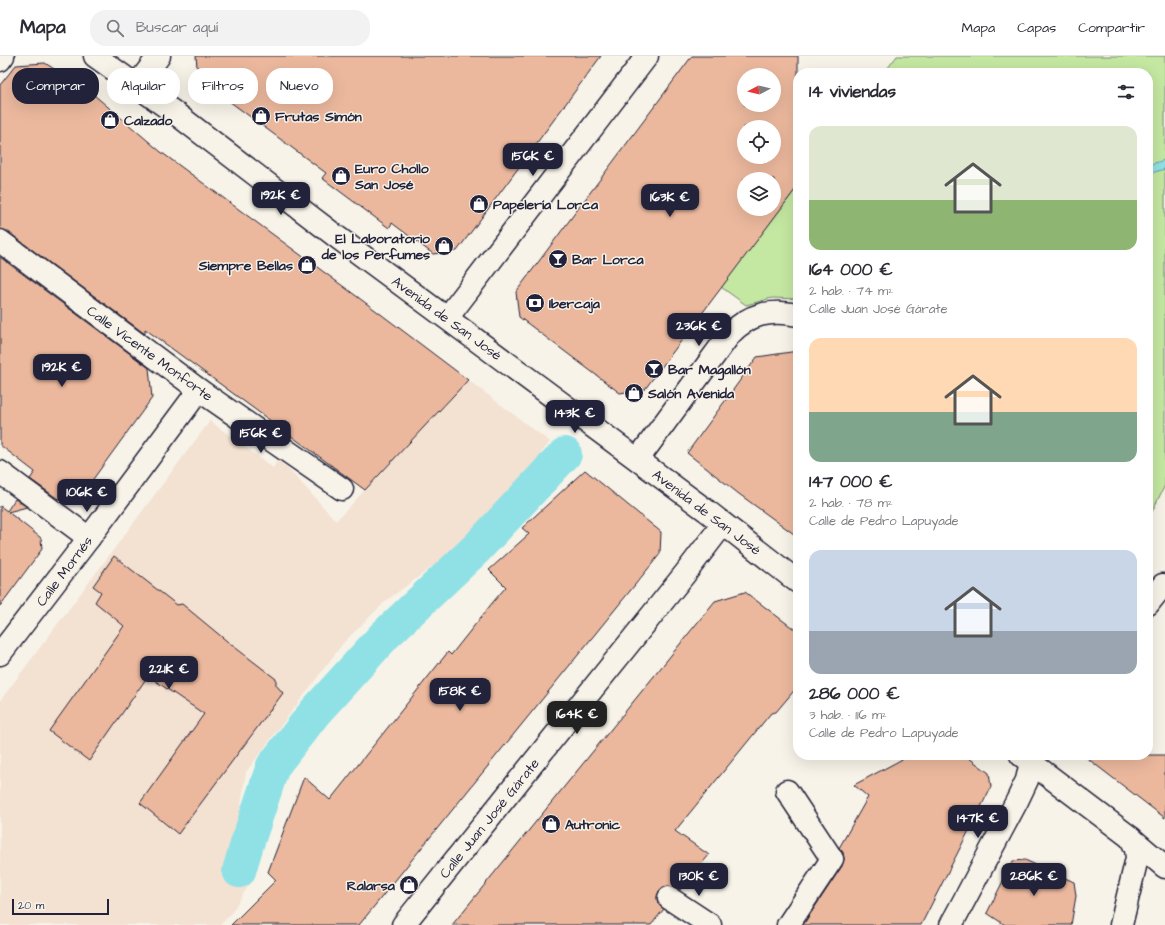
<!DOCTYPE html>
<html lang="es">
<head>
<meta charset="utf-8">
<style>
	body { margin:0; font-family:"Architects Daughter",sans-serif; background:#f2f2f3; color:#2b2b33; height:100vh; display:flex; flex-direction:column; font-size:15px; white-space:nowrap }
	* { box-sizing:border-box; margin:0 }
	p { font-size:13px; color:#7c7c81 }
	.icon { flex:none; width:22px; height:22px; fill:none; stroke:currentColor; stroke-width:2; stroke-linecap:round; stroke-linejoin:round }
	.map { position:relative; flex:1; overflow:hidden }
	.details { position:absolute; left:793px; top:12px; width:360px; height:692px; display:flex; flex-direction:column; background:#fff; border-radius:16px; box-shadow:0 4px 16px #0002 }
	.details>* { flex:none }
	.top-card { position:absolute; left:12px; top:12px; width:380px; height:36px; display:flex; gap:8px }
	.needle { width:26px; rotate:263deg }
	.buttons { position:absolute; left:737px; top:12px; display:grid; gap:8px }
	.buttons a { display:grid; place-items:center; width:44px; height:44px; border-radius:50%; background:#fff; box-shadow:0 4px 16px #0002; font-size:20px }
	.scale { position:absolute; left:12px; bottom:10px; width:97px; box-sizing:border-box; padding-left:4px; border:2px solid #22223b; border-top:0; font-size:11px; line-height:14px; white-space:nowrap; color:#22223b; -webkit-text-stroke:3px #f7f3e8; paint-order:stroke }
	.price { position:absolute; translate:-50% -34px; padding:0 9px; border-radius:8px; background:#22223b; color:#fff; font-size:13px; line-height:26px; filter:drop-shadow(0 1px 2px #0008) }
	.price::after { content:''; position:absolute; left:50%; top:24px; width:12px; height:9px; margin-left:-6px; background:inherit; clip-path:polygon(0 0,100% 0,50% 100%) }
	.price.current { background:#222; color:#fff }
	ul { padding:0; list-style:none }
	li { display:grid; align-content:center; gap:8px; height:212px; padding:0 16px }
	li span { display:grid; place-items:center; height:124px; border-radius:12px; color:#555 }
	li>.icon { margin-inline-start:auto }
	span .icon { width:72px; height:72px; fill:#fffc; stroke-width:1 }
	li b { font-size:17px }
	h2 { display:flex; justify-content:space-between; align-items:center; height:48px; padding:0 16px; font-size:17px }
	.chip { padding:0 14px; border-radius:16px; background:#fff; box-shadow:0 4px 16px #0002; font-size:14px; line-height:36px }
	.chip.current { background:#22223b; color:#fff }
	header { display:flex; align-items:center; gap:24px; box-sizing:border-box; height:56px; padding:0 20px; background:#fff; border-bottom:1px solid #e1e1e2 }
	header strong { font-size:19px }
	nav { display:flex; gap:22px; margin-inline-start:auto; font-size:14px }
	.search { width:280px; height:36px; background:#f2f2f3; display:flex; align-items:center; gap:10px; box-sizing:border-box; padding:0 14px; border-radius:16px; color:#7c7c81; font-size:15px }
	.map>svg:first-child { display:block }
</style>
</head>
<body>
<header>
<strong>Mapa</strong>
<div class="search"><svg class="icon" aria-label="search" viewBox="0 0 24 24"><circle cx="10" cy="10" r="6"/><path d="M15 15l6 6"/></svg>Buscar aquí</div>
<nav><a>Mapa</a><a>Capas</a><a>Compartir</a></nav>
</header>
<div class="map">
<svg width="1165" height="869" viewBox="0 0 1165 869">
	<rect width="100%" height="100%" fill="#f7f3e8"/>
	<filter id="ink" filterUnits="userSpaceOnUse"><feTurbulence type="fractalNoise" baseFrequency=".025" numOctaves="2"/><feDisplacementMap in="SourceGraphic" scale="8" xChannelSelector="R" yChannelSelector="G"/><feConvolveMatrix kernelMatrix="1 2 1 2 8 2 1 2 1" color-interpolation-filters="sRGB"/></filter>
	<g filter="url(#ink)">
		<polygon fill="#f3e1d2" points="468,324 550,386 541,397 543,399 519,431 514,428 491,460 488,459 471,482 467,479 451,497 387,544 344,586 246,716 235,788 228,807 252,824 230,859 220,869 0,869 0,645 210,365 273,412 278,404 294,419 336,465"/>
		<g fill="#c4e7a1" stroke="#73846e">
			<polygon points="897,0 1165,0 1165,429 1148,464 1148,17 884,17"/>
			<polygon points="798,130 798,243 772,242 746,249 721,231"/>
		</g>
		<polygon fill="#90e1e6" stroke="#6495a2" points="1165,104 1165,113 1148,118 1148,109"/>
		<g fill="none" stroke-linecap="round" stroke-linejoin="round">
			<polyline stroke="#90e1e6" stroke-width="34" points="239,815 247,788 273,710 315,656 385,579 477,492 565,398"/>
		</g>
		<g fill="#ebb89d" stroke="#22223b" fill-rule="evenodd">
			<polygon points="196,0 601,0 457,195 433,198 392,167 389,172 322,122 326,117 198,22"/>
			<path d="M692 0H798V130L645 333 620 337 519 261 516 236ZM744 19H774V49H744ZM744 71H774V101H744ZM744 123H774V153H744Z"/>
			<polygon points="45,7 94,39 161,96 378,256 468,324 365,434 145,273 145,278 7,175 0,173 0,29 16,9"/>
			<polygon points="0,201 149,312 152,342 83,437 58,443 30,423 35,416 0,389"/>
			<polygon points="798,295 798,481 739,438 687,397 757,301"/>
			<polygon points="585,414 661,476 660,498 359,869 231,869 276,824 268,816 304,721 330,744 448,596 451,599 493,546 506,531 489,514 529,478 522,472"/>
			<polygon points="15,443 27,451 8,456 41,482 42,493 0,550 0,450 7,455"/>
			<polygon points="114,500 177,549 182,548 228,586 276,623 276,629 283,637 178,778 140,747 204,658 148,620 89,705 49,675 124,570 95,546 101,536 93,530"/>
			<polygon points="745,536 798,576 798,630 776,656 771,657 675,775 709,799 680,834 669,830 663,831 659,835 657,841 658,847 664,853 651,869 452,869 715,545"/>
			<polygon points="910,699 965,699 989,717 991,731 921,869 803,869 842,810 844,803 843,796 839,792 868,741 854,729"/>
			<polygon points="1083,699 1165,699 1165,762"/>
			<polygon points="1025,804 1074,826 1076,840 1071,869 1005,869 987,857 1013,805"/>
		</g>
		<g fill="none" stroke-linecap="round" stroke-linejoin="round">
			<g stroke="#22223b" stroke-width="25">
				<g id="minor">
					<polyline points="0,4 3,0"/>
					<polyline points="137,29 159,0"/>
					<polyline points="0,185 199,334 342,433"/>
					<polyline points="447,262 647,0"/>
					<path d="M638 403 730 278C749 258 770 253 798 259"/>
					<polyline points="0,416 89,482"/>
					<polyline points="1148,548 1163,529"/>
					<polyline points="0,598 89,482 199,334"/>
					<polyline points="787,735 832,803 788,869"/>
					<polyline points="669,842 710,869"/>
					<polyline points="403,869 684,519 723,468"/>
					<polyline points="951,869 1017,745 1027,724 1031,706 1034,699"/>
					<polyline points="1121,869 1137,802 1136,793 1131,782"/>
				</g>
			</g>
			<g stroke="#22223b" stroke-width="25">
				<g id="major">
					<polyline points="95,0 175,57 337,181 707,455 798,526"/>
					<polyline points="1021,699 1131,782 1165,811"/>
				</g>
			</g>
			<use href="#minor" stroke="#f7f3e8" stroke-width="22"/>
			<use href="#major" stroke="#f7f3e8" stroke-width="22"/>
		</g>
	</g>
	<defs>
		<g id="shop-disc" transform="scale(1)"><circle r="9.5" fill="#22223b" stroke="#f7f3e8"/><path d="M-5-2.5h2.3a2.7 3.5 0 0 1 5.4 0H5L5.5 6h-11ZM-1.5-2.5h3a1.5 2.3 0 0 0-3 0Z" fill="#fff"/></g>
		<g id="bar-disc" transform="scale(1)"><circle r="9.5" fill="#22223b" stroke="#f7f3e8"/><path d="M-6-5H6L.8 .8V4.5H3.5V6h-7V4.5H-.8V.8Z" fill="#fff"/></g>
		<g id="bank-disc" transform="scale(1)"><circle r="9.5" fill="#22223b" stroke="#f7f3e8"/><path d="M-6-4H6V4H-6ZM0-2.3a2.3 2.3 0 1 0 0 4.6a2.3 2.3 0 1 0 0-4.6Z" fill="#fff"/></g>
	</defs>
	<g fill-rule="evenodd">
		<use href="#shop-disc" x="261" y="60"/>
		<use href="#shop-disc" x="110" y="64"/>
		<use href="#shop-disc" x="341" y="120"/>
		<use href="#shop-disc" x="479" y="148"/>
		<use href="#shop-disc" x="444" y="190"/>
		<use href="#bar-disc" x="558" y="203"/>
		<use href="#shop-disc" x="307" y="209"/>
		<use href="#bank-disc" x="535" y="247"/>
		<use href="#bar-disc" x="654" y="313"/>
		<use href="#shop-disc" x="634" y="337"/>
		<use href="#shop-disc" x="551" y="768"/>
		<use href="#shop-disc" x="409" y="829"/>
	</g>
	<g text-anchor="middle" stroke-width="3" stroke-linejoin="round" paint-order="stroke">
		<g font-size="14" font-weight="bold" fill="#22223b" stroke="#f7f3e8" text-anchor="start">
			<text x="275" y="65">Frutas Simón</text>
			<text x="124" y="69">Calzado</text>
			<text x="355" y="117">Euro Chollo<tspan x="355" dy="16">San José</tspan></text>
			<text x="493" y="153">Papelería Lorca</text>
			<text x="430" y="187" text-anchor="end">El Laboratorio<tspan x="430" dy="16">de los Perfumes</tspan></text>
			<text x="572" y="208">Bar Lorca</text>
			<text x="293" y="214" text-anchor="end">Siempre Bellas</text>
			<text x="549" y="252">Ibercaja</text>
			<text x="668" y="318">Bar Magallón</text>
			<text x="648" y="342">Salón Avenida</text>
			<text x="565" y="773">Autronic</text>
			<text x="395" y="834" text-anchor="end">Ralarsa</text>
		</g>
		<g font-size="14" fill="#22223b" stroke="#f7f3e8">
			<text transform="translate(447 262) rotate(36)" y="5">Avenida de San José</text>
			<text transform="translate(150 297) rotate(36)" y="5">Calle Vicente Monforte</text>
			<text transform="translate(707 456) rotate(37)" y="5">Avenida de San José</text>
			<text transform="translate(64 515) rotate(-53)" y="5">Calle Mornés</text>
			<text transform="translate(489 762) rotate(-51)" y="5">Calle Juan José Gárate</text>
		</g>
	</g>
</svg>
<div class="buttons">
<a><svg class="needle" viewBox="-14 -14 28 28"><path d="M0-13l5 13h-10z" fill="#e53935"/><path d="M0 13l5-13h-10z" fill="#7c7c81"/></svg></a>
<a><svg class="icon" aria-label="locate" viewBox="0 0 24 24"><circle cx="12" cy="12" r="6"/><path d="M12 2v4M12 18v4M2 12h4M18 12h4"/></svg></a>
<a><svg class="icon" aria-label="layers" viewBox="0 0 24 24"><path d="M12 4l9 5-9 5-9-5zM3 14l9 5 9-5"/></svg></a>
</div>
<div class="scale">20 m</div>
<b class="price" style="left:533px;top:121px">156K €</b>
<b class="price" style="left:281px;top:160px">192K €</b>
<b class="price" style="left:670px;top:162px">163K €</b>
<b class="price" style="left:699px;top:291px">236K €</b>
<b class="price" style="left:62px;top:332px">192K €</b>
<b class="price" style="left:575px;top:378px">143K €</b>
<b class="price" style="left:261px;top:398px">156K €</b>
<b class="price" style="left:87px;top:457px">106K €</b>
<b class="price" style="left:169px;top:634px">221K €</b>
<b class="price" style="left:460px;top:656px">158K €</b>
<b class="price current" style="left:577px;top:679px">164K €</b>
<b class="price" style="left:978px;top:783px">147K €</b>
<b class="price" style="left:699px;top:841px">130K €</b>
<b class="price" style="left:1034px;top:841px">286K €</b>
<div class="top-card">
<a class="chip current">Comprar</a>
<a class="chip">Alquilar</a>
<a class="chip">Filtros</a>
<a class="chip">Nuevo</a>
</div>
<section class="details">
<h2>14 viviendas<svg class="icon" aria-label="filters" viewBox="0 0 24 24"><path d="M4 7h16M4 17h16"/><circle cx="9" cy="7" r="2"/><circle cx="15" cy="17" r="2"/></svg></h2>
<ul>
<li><span style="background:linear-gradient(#dfe7d0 60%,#8fb573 0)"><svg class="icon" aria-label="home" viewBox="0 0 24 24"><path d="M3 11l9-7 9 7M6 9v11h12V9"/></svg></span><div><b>164 000 €</b><p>2 hab. · 74 m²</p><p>Calle Juan José Gárate</p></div></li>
<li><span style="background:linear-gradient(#ffd9b3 60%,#7fa58c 0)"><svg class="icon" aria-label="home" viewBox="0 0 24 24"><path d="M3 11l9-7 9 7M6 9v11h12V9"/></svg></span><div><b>147 000 €</b><p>2 hab. · 78 m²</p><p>Calle de Pedro Lapuyade</p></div></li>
<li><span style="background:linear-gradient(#c9d6e8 65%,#9aa5b1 0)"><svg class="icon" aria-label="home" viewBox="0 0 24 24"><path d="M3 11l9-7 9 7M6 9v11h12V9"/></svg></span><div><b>286 000 €</b><p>3 hab. · 116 m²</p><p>Calle de Pedro Lapuyade</p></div></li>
</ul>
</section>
</div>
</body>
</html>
